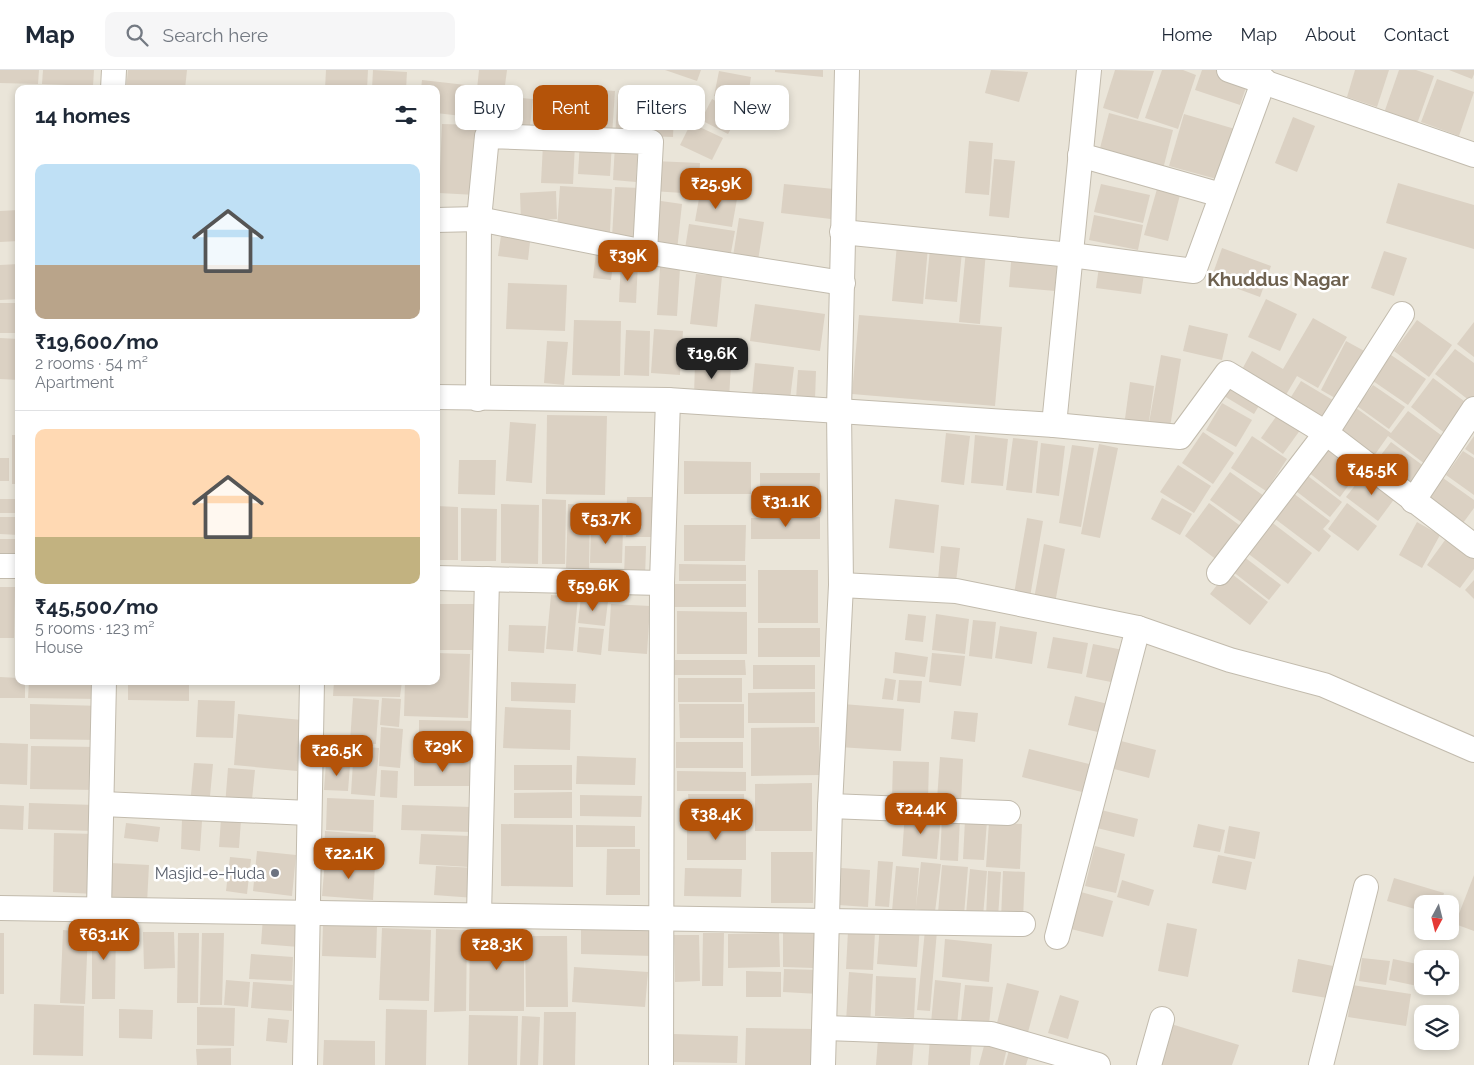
<!DOCTYPE html>
<html lang="en">
<head>
<meta charset="utf-8">
<style>
	body { margin:0; font-family:Raleway,sans-serif; background:#f6f6f7; color:#1f2937; height:100vh; display:flex; flex-direction:column; font-size:19px; white-space:nowrap }
	* { box-sizing:border-box; margin:0 }
	p { font-size:16px; color:#747a83 }
	.icon { flex:none; width:28px; height:28px; fill:none; stroke:currentColor; stroke-width:2; stroke-linecap:round; stroke-linejoin:round }
	.map { position:relative; flex:1; overflow:hidden }
	.drawer { position:absolute; left:15px; top:15px; width:425px; height:600px; display:flex; flex-direction:column; background:#fff; border-radius:10px; box-shadow:0 2px 8px #0003 }
	.drawer>* { flex:none }
	.top-card { position:absolute; left:455px; top:15px; width:475px; height:45px; display:flex; gap:10px }
	.needle { width:32px; rotate:187deg }
	.fabs { position:absolute; left:1414px; top:825px; display:grid; gap:10px }
	.fabs a { display:grid; place-items:center; width:45px; height:45px; border-radius:10px; background:#fff; box-shadow:0 2px 8px #0003; font-size:25px }
	.price { position:absolute; translate:-50% -42px; padding:0 11px; border-radius:10px; background:#b45309; color:#fff; font-size:16px; line-height:32px; filter:drop-shadow(0 1px 2px #0008) }
	.price::after { content:''; position:absolute; left:50%; top:30px; width:15px; height:11px; margin-left:-8px; background:inherit; clip-path:polygon(0 0,100% 0,50% 100%) }
	.price.current { background:#222; color:#fff }
	ul { padding:0; list-style:none }
	li { display:grid; align-content:center; gap:10px; height:265px; padding:0 20px }
	li+li { border-top:1px solid #e0e1e3 }
	li span { display:grid; place-items:center; height:155px; border-radius:10px; color:#555 }
	li>.icon { margin-inline-start:auto }
	span .icon { width:90px; height:90px; fill:#fffc; stroke-width:1 }
	li b { font-size:21px }
	h2 { display:flex; justify-content:space-between; align-items:center; height:60px; padding:0 20px; font-size:21px }
	.pill { padding:0 18px; border-radius:10px; background:#fff; box-shadow:0 2px 8px #0003; font-size:18px; line-height:45px }
	.pill.current { background:#b45309; color:#fff }
	header { display:flex; align-items:center; gap:30px; box-sizing:border-box; height:70px; padding:0 25px; background:#fff; border-bottom:1px solid #e0e1e3 }
	header strong { font-size:24px }
	nav { display:flex; gap:28px; margin-inline-start:auto; font-size:18px }
	.search { width:350px; height:45px; background:#f6f6f7; display:flex; align-items:center; gap:12px; box-sizing:border-box; padding:0 18px; border-radius:10px; color:#747a83; font-size:19px }
	.map>svg:first-child { display:block }
</style>
</head>
<body>
<header>
<strong>Map</strong>
<div class="search"><svg class="icon" aria-label="search" viewBox="0 0 24 24"><circle cx="10" cy="10" r="6"/><path d="M15 15l6 6"/></svg>Search here</div>
<nav><a>Home</a><a>Map</a><a>About</a><a>Contact</a></nav>
</header>
<div class="map">
<svg width="1474" height="995" viewBox="0 0 1474 995">
	<rect width="100%" height="100%" fill="#f6f3eb"/>
	<path fill="#eae5d9" fill-rule="evenodd" d="M0 0H1474V995H0ZM19 19H436V611H19ZM1422 834H1450V861H1422ZM1422 889H1450V916H1422ZM1422 944H1450V971H1422Z"/>
	<g fill="#dbd1c3">
		<polygon points="0,0 39,0 38,14 0,13"/>
		<polygon points="43,0 94,0 93,16 42,14"/>
		<polygon points="128,0 187,0 185,19 126,19"/>
		<polygon points="326,0 368,0 367,19 325,19"/>
		<polygon points="373,0 407,2 406,19 372,19"/>
		<polygon points="479,0 507,0 503,31 476,29"/>
		<polygon points="665,0 701,0 697,11"/>
		<polygon points="775,0 823,0 823,7 775,2"/>
		<polygon points="991,0 1028,2 1019,32 985,23"/>
		<polygon points="1115,0 1154,1 1138,49 1103,38"/>
		<polygon points="1162,0 1183,0 1196,5 1178,59 1145,48"/>
		<polygon points="1202,0 1220,0 1249,9 1240,35 1195,20"/>
		<polygon points="1355,0 1389,0 1377,37 1347,27"/>
		<polygon points="1399,0 1416,0 1434,6 1417,54 1384,43"/>
		<polygon points="1449,0 1474,0 1474,4 1472,9"/>
		<polygon points="719,1 751,7 747,32 714,26"/>
		<polygon points="1437,9 1474,22 1459,66 1421,52"/>
		<polygon points="422,10 466,15 462,46 436,43 436,19 421,19"/>
		<polygon points="587,19 615,21 612,65 584,63"/>
		<polygon points="618,21 640,23 637,67 615,66"/>
		<polygon points="509,27 533,29 529,65 505,62"/>
		<polygon points="712,29 739,44 728,64 701,50"/>
		<polygon points="644,42 674,43 673,67 643,66"/>
		<polygon points="1109,43 1173,60 1162,103 1098,86"/>
		<polygon points="1184,44 1235,59 1220,110 1169,96"/>
		<polygon points="1293,47 1315,56 1297,102 1275,93"/>
		<polygon points="691,53 723,68 712,90 680,75"/>
		<polygon points="442,54 479,55 476,125 439,123"/>
		<polygon points="580,71 612,73 610,106 578,104"/>
		<polygon points="969,71 993,73 989,125 965,123"/>
		<polygon points="543,74 575,74 573,114 541,113"/>
		<polygon points="615,75 638,76 636,112 613,110"/>
		<polygon points="994,89 1015,91 1009,148 989,146"/>
		<polygon points="653,91 700,93 698,124 652,121"/>
		<polygon points="1398,113 1474,135 1474,179 1386,153"/>
		<polygon points="784,114 834,119 831,149 781,143"/>
		<polygon points="1101,114 1150,125 1143,153 1094,142"/>
		<polygon points="560,116 612,119 610,162 557,159"/>
		<polygon points="615,117 640,118 637,168 612,167"/>
		<polygon points="1157,119 1180,125 1168,171 1144,165"/>
		<polygon points="556,121 557,149 521,151 520,123"/>
		<polygon points="700,123 737,129 732,157 695,151"/>
		<polygon points="654,130 682,134 677,180 649,177"/>
		<polygon points="19,140 19,171 0,172 0,141"/>
		<polygon points="1094,145 1143,155 1138,180 1089,170"/>
		<polygon points="739,148 764,152 757,197 732,193"/>
		<polygon points="689,154 735,161 729,193 684,185"/>
		<polygon points="502,159 531,163 528,190 498,186"/>
		<polygon points="897,174 928,177 923,234 892,231"/>
		<polygon points="1222,178 1271,196 1260,227 1211,209"/>
		<polygon points="930,179 962,182 957,232 925,229"/>
		<polygon points="966,180 986,181 980,254 959,252"/>
		<polygon points="1012,181 1058,185 1055,221 1009,217"/>
		<polygon points="1384,181 1407,188 1394,226 1371,218"/>
		<polygon points="596,183 614,185 611,210 593,208"/>
		<polygon points="1100,190 1145,197 1141,224 1096,218"/>
		<polygon points="621,191 638,192 636,233 619,232"/>
		<polygon points="19,194 19,229 0,230 0,195"/>
		<polygon points="660,197 680,198 677,246 657,245"/>
		<polygon points="696,204 722,206 717,257 690,254"/>
		<polygon points="508,213 567,215 565,261 506,259"/>
		<polygon points="1266,229 1297,244 1280,281 1248,267"/>
		<rect x="0" y="233" width="19" height="30"/>
		<polygon points="755,234 825,244 820,281 750,271"/>
		<polygon points="859,245 1002,257 995,336 852,324"/>
		<polygon points="1313,248 1347,267 1318,318 1297,306 1283,330 1239,305 1252,281 1283,299"/>
		<polygon points="574,250 621,251 620,306 572,305"/>
		<polygon points="1417,250 1452,275 1429,307 1394,281"/>
		<polygon points="1474,252 1474,287 1457,274"/>
		<polygon points="1189,255 1228,264 1222,290 1183,281"/>
		<polygon points="654,259 683,261 680,305 651,303"/>
		<polygon points="626,260 650,261 649,306 624,305"/>
		<polygon points="0,268 19,269 19,310 0,309"/>
		<polygon points="547,271 568,272 564,315 544,313"/>
		<polygon points="1346,271 1368,283 1342,332 1321,320"/>
		<polygon points="1455,279 1474,293 1474,326 1470,331 1435,304"/>
		<polygon points="1161,285 1181,289 1170,357 1149,353"/>
		<polygon points="1391,285 1426,309 1408,335 1373,311"/>
		<polygon points="695,292 731,294 729,329 694,327"/>
		<polygon points="755,293 794,297 790,329 752,325"/>
		<polygon points="798,300 816,301 815,330 796,329"/>
		<polygon points="1433,308 1468,334 1446,364 1411,337"/>
		<polygon points="1234,311 1263,329 1254,344 1224,326"/>
		<polygon points="1301,311 1336,332 1321,356 1286,335"/>
		<polygon points="1130,312 1154,316 1148,358 1124,356"/>
		<polygon points="1373,315 1405,337 1389,359 1357,336"/>
		<polygon points="1222,333 1252,350 1236,377 1206,360"/>
		<polygon points="1356,338 1391,363 1408,341 1445,368 1425,394 1388,366 1369,393 1335,368"/>
		<polygon points="1280,341 1303,356 1283,384 1261,368"/>
		<polygon points="547,345 607,346 605,425 546,424"/>
		<polygon points="510,352 536,354 532,413 506,411"/>
		<polygon points="1203,362 1234,383 1213,414 1182,393"/>
		<polygon points="946,363 970,366 964,415 941,412"/>
		<rect x="12" y="365" width="7" height="49"/>
		<polygon points="975,365 1008,369 1003,416 971,413"/>
		<polygon points="1252,366 1287,389 1266,421 1231,398"/>
		<polygon points="1474,366 1474,385 1465,379"/>
		<polygon points="1013,368 1038,371 1032,423 1006,420"/>
		<polygon points="1331,372 1363,396 1340,427 1308,402"/>
		<polygon points="1391,372 1425,397 1408,420 1374,394"/>
		<polygon points="1041,373 1065,376 1059,426 1036,423"/>
		<polygon points="1099,374 1118,378 1100,468 1081,464"/>
		<polygon points="1072,375 1094,378 1081,457 1059,453"/>
		<polygon points="1463,381 1474,388 1474,425 1446,405"/>
		<rect x="0" y="388" width="9" height="23"/>
		<polygon points="459,390 496,390 495,425 458,424"/>
		<polygon points="684,391 751,392 751,424 684,424"/>
		<polygon points="1178,395 1211,416 1194,443 1160,422"/>
		<polygon points="1367,400 1398,424 1378,451 1346,427"/>
		<polygon points="1230,402 1264,426 1244,454 1210,430"/>
		<polygon points="760,403 820,403 819,444 760,444"/>
		<polygon points="1304,403 1342,432 1330,447 1292,418"/>
		<polygon points="1443,408 1474,430 1474,438 1463,453 1428,429"/>
		<polygon points="1293,423 1330,451 1323,459 1331,466 1319,482 1274,448"/>
		<polygon points="627,427 653,427 652,467 626,467"/>
		<polygon points="1162,428 1192,444 1180,465 1151,449"/>
		<rect x="0" y="429" width="19" height="14"/>
		<polygon points="542,429 566,430 565,494 542,494"/>
		<polygon points="895,429 939,435 934,483 889,478"/>
		<polygon points="1209,433 1242,457 1217,490 1185,466"/>
		<polygon points="1347,433 1377,456 1358,481 1328,459"/>
		<polygon points="501,434 539,435 538,494 501,493"/>
		<polygon points="568,434 590,435 589,499 566,499"/>
		<polygon points="436,436 458,437 458,490 436,490"/>
		<polygon points="461,438 497,439 496,491 461,491"/>
		<polygon points="0,447 19,447 19,465 0,464"/>
		<polygon points="820,447 820,469 751,469 751,448"/>
		<polygon points="1027,448 1043,451 1030,527 1014,524"/>
		<polygon points="1270,451 1312,483 1288,514 1246,482"/>
		<polygon points="1417,452 1440,465 1422,498 1399,485"/>
		<polygon points="684,455 746,455 745,491 684,491"/>
		<polygon points="591,457 623,458 622,493 590,493"/>
		<polygon points="1448,466 1474,484 1474,499 1460,518 1427,495"/>
		<rect x="0" y="469" width="19" height="17"/>
		<polygon points="1044,474 1065,479 1055,533 1034,529"/>
		<polygon points="625,476 646,476 645,508 624,508"/>
		<polygon points="941,476 960,478 956,512 938,510"/>
		<polygon points="1243,486 1281,515 1269,530 1232,501"/>
		<polygon points="679,494 746,495 746,511 679,511"/>
		<rect x="758" y="500" width="60" height="53"/>
		<polygon points="1228,501 1268,532 1250,555 1210,524"/>
		<polygon points="1474,510 1474,529 1465,520"/>
		<rect x="674" y="514" width="72" height="23"/>
		<polygon points="0,517 15,517 14,568 0,568"/>
		<polygon points="551,525 578,527 573,581 546,579"/>
		<polygon points="581,527 608,531 605,556 578,553"/>
		<polygon points="439,534 474,534 473,580 438,580"/>
		<polygon points="611,534 650,536 647,584 608,581"/>
		<polygon points="677,541 747,542 747,584 677,584"/>
		<polygon points="908,544 926,546 923,572 905,570"/>
		<polygon points="936,544 969,549 965,584 932,580"/>
		<polygon points="973,550 996,552 992,589 969,586"/>
		<polygon points="509,555 546,556 544,583 508,581"/>
		<polygon points="1000,556 1037,562 1032,594 995,588"/>
		<polygon points="579,557 604,559 601,585 577,582"/>
		<rect x="758" y="558" width="62" height="29"/>
		<polygon points="1053,567 1088,573 1082,604 1047,598"/>
		<polygon points="1093,574 1123,580 1116,613 1086,607"/>
		<polygon points="895,582 928,587 925,607 893,603"/>
		<polygon points="436,583 470,584 468,648 404,646 405,611 436,611"/>
		<polygon points="932,583 965,586 961,616 929,612"/>
		<polygon points="675,590 745,590 746,605 674,605"/>
		<rect x="753" y="595" width="62" height="24"/>
		<polygon points="0,607 19,608 19,611 25,611 25,628 0,628"/>
		<rect x="678" y="608" width="64" height="24"/>
		<polygon points="885,608 896,610 893,630 882,629"/>
		<polygon points="899,610 922,611 920,633 897,631"/>
		<polygon points="29,611 101,611 101,629 28,628"/>
		<polygon points="128,611 189,611 189,631 128,630"/>
		<polygon points="334,611 402,611 400,627 333,626"/>
		<polygon points="511,612 576,614 575,633 511,631"/>
		<polygon points="815,622 815,653 748,653 748,623"/>
		<polygon points="1075,626 1108,634 1102,663 1068,655"/>
		<polygon points="353,628 379,630 376,674 350,672"/>
		<polygon points="382,628 401,629 399,657 380,655"/>
		<polygon points="198,630 235,631 233,668 196,667"/>
		<polygon points="30,634 102,636 101,670 30,669"/>
		<polygon points="679,634 744,634 744,668 680,668"/>
		<polygon points="843,634 904,639 901,681 839,677"/>
		<polygon points="505,637 571,640 570,680 503,678"/>
		<polygon points="954,641 978,643 975,672 951,669"/>
		<polygon points="238,644 302,650 297,701 234,695"/>
		<polygon points="419,650 472,651 472,668 419,667"/>
		<polygon points="381,657 403,659 400,698 379,696"/>
		<polygon points="819,657 820,705 751,706 751,658"/>
		<polygon points="1121,671 1156,680 1149,708 1114,699"/>
		<rect x="676" y="672" width="67" height="26"/>
		<polygon points="0,673 28,674 27,715 0,714"/>
		<polygon points="31,676 98,677 98,720 30,719"/>
		<polygon points="354,676 379,678 375,726 351,724"/>
		<polygon points="1029,679 1093,695 1086,723 1022,707"/>
		<polygon points="577,686 636,688 635,715 576,714"/>
		<polygon points="940,687 963,689 961,732 937,730"/>
		<polygon points="414,689 473,690 472,716 414,716"/>
		<polygon points="893,691 929,692 928,730 892,729"/>
		<polygon points="194,693 213,694 209,737 190,735"/>
		<polygon points="326,693 350,695 348,721 324,720"/>
		<rect x="514" y="695" width="58" height="25"/>
		<polygon points="228,698 255,700 251,739 225,736"/>
		<polygon points="381,700 398,701 397,728 380,727"/>
		<polygon points="677,701 746,702 746,721 677,721"/>
		<polygon points="812,713 812,761 755,761 755,714"/>
		<polygon points="572,722 572,748 514,748 514,723"/>
		<polygon points="688,724 744,724 745,747 690,746"/>
		<polygon points="580,725 642,726 641,747 580,746"/>
		<polygon points="327,728 374,730 373,762 326,760"/>
		<polygon points="29,733 95,735 95,761 28,759"/>
		<polygon points="0,735 24,736 23,760 0,759"/>
		<polygon points="402,735 472,737 472,762 401,760"/>
		<polygon points="1101,740 1138,749 1134,767 1097,758"/>
		<polygon points="905,741 941,744 937,789 902,786"/>
		<polygon points="942,747 960,747 958,791 940,790"/>
		<polygon points="182,749 202,751 200,781 181,779"/>
		<polygon points="221,749 241,750 239,778 219,777"/>
		<polygon points="965,750 987,751 984,790 963,789"/>
		<polygon points="989,752 1022,754 1020,799 986,797"/>
		<polygon points="126,753 160,757 158,772 124,768"/>
		<rect x="687" y="753" width="59" height="37"/>
		<polygon points="501,754 573,755 573,817 501,816"/>
		<polygon points="1198,754 1225,760 1220,782 1193,777"/>
		<polygon points="576,755 635,756 635,777 576,777"/>
		<polygon points="1229,756 1260,762 1255,789 1224,783"/>
		<polygon points="325,761 376,765 375,791 324,787"/>
		<polygon points="54,763 97,764 96,824 53,822"/>
		<polygon points="421,764 470,766 469,797 419,794"/>
		<polygon points="1095,776 1125,784 1116,823 1085,816"/>
		<polygon points="607,779 640,779 640,825 606,825"/>
		<polygon points="257,781 296,785 292,826 253,821"/>
		<rect x="771" y="782" width="42" height="51"/>
		<polygon points="1218,785 1252,792 1246,820 1212,813"/>
		<polygon points="230,787 251,789 247,824 226,821"/>
		<polygon points="325,790 375,794 373,830 322,826"/>
		<polygon points="878,791 893,792 889,837 875,836"/>
		<polygon points="921,792 941,794 935,842 915,839 915,843 892,841 896,796 919,798 916,837"/>
		<polygon points="110,793 149,795 147,833 109,831"/>
		<polygon points="942,795 968,797 964,845 938,843"/>
		<polygon points="436,796 477,798 475,828 434,825"/>
		<polygon points="685,798 742,799 741,827 684,826"/>
		<polygon points="841,798 870,800 868,837 838,835"/>
		<polygon points="970,799 987,801 983,846 966,844"/>
		<polygon points="988,801 1001,802 998,848 986,848"/>
		<polygon points="1003,801 1025,802 1023,849 1001,849"/>
		<polygon points="1474,805 1474,861 1455,854"/>
		<polygon points="1394,808 1444,823 1441,834 1422,834 1422,841 1387,831"/>
		<polygon points="1122,810 1154,820 1149,836 1117,827"/>
		<polygon points="1081,822 1113,831 1103,867 1071,859"/>
		<polygon points="263,847 300,850 299,877 261,874"/>
		<polygon points="581,849 653,851 653,886 581,884"/>
		<polygon points="92,853 116,853 115,929 92,929"/>
		<polygon points="1167,853 1197,859 1188,907 1158,901"/>
		<polygon points="323,854 377,855 376,888 322,886"/>
		<polygon points="880,854 920,856 917,897 877,894"/>
		<polygon points="382,858 431,860 429,931 379,930"/>
		<polygon points="436,859 467,860 466,941 434,942"/>
		<polygon points="63,860 88,862 85,934 60,933"/>
		<polygon points="470,860 524,860 524,941 469,941"/>
		<polygon points="925,860 937,861 930,941 917,940"/>
		<polygon points="848,861 875,862 873,900 846,899"/>
		<polygon points="143,862 174,862 175,898 144,899"/>
		<rect x="0" y="863" width="4" height="61"/>
		<polygon points="178,863 199,863 198,933 177,933"/>
		<polygon points="202,863 224,863 222,935 200,935"/>
		<polygon points="703,863 724,863 723,916 702,916"/>
		<polygon points="779,863 780,897 728,898 728,864"/>
		<polygon points="783,863 815,864 814,898 783,897"/>
		<polygon points="674,865 699,865 700,911 675,912"/>
		<polygon points="525,866 567,866 568,937 526,937"/>
		<polygon points="945,869 992,874 989,912 942,907"/>
		<polygon points="251,884 293,887 292,911 249,909"/>
		<polygon points="1362,888 1390,891 1386,915 1359,911"/>
		<polygon points="1298,889 1333,896 1327,928 1292,922"/>
		<polygon points="1393,889 1422,895 1422,917 1389,910"/>
		<polygon points="574,897 648,902 645,937 572,932"/>
		<polygon points="784,899 820,900 819,924 783,922"/>
		<polygon points="746,901 781,902 781,927 746,927"/>
		<polygon points="849,902 873,904 870,954 846,953"/>
		<polygon points="876,906 916,908 914,948 875,946"/>
		<polygon points="226,910 250,912 248,937 224,935"/>
		<polygon points="935,910 961,913 957,955 931,953"/>
		<polygon points="253,912 293,915 292,941 251,938"/>
		<polygon points="1007,913 1039,921 1026,970 995,961"/>
		<polygon points="965,915 993,917 989,954 961,951"/>
		<polygon points="1352,915 1411,924 1406,956 1348,947"/>
		<polygon points="1060,925 1079,931 1068,969 1048,963"/>
		<polygon points="34,934 84,936 83,986 33,985"/>
		<polygon points="197,937 235,938 234,976 197,975"/>
		<polygon points="119,939 153,940 152,969 119,968"/>
		<polygon points="386,939 427,940 426,995 385,995"/>
		<polygon points="544,942 576,942 575,995 543,995"/>
		<polygon points="469,945 518,946 517,995 468,995"/>
		<polygon points="522,946 540,947 538,995 520,995"/>
		<polygon points="268,948 289,950 287,973 266,971"/>
		<polygon points="1168,953 1239,975 1232,995 1155,995"/>
		<polygon points="746,958 815,959 814,995 745,995"/>
		<polygon points="673,964 738,966 737,993 672,992"/>
		<polygon points="930,967 972,971 970,995 928,995"/>
		<polygon points="878,969 914,972 912,995 876,995"/>
		<polygon points="324,970 375,971 375,995 323,995"/>
		<polygon points="985,972 1007,978 1003,995 979,995"/>
		<polygon points="231,978 231,995 197,995 196,979"/>
		<polygon points="1009,980 1029,985 1026,995 1005,995"/>
	</g>
	<g fill="none" stroke-linecap="round" stroke-linejoin="round">
		<g stroke="#c2bbad" stroke-width="26">
			<g id="minor">
				<polyline points="1229,0 1474,85"/>
				<polyline points="113,19 114,0"/>
				<polyline points="1080,85 1221,125"/>
				<polyline points="436,150 479,149 645,182 843,213"/>
				<polyline points="842,162 1071,185 1194,201 1264,10"/>
				<polyline points="436,327 668,330 1054,355 1180,367 1227,303 1326,363 1474,476"/>
				<polyline points="478,329 479,149 487,66 651,72 645,182"/>
				<polyline points="1054,355 1089,0"/>
				<polyline points="1413,431 1474,339"/>
				<polyline points="0,496 19,496"/>
				<polyline points="1219,503 1326,363 1402,244"/>
				<polyline points="436,508 662,513"/>
				<polyline points="841,515 956,521 1138,558 1230,590 1324,615 1474,680"/>
				<polyline points="102,734 309,743"/>
				<polyline points="830,736 1008,743"/>
				<polyline points="0,838 1023,854"/>
				<polyline points="99,839 104,611"/>
				<polyline points="479,845 487,509"/>
				<polyline points="1057,867 1138,558"/>
				<polyline points="826,958 991,964 1098,995"/>
				<polyline points="305,995 312,611"/>
				<polyline points="661,995 662,513 668,330"/>
				<polyline points="823,995 830,736 841,515 839,340 847,0"/>
				<polyline points="1149,995 1162,949"/>
				<polyline points="1321,995 1366,817"/>
			</g>
		</g>
		<use href="#minor" stroke="#fff" stroke-width="24"/>
	</g>
	<circle fill="#6b7280" stroke="#fff" stroke-width="2" cx="275" cy="803" r="5"/>
	<g text-anchor="middle" stroke-width="5" stroke-linejoin="round" paint-order="stroke">
		<g font-size="16" fill="#5b616d" stroke="#fff" text-anchor="end">
			<text x="265" y="809">Masjid-e-Huda</text>
		</g>
		<g font-size="19" font-weight="bold" fill="#6e614f" stroke="#fff">
			<text x="1278" y="216">Khuddus Nagar</text>
		</g>
	</g>
</svg>
<div class="fabs">
<a><svg class="needle" viewBox="-14 -14 28 28"><path d="M0-13l5 13h-10z" fill="#e53935"/><path d="M0 13l5-13h-10z" fill="#747a83"/></svg></a>
<a><svg class="icon" aria-label="locate" viewBox="0 0 24 24"><circle cx="12" cy="12" r="6"/><path d="M12 2v4M12 18v4M2 12h4M18 12h4"/></svg></a>
<a><svg class="icon" aria-label="layers" viewBox="0 0 24 24"><path d="M12 4l9 5-9 5-9-5zM3 14l9 5 9-5"/></svg></a>
</div>
<b class="price" style="left:716px;top:140px">₹25.9K</b>
<b class="price" style="left:628px;top:212px">₹39K</b>
<b class="price current" style="left:712px;top:310px">₹19.6K</b>
<b class="price" style="left:1372px;top:426px">₹45.5K</b>
<b class="price" style="left:786px;top:458px">₹31.1K</b>
<b class="price" style="left:606px;top:475px">₹53.7K</b>
<b class="price" style="left:593px;top:542px">₹59.6K</b>
<b class="price" style="left:443px;top:703px">₹29K</b>
<b class="price" style="left:337px;top:707px">₹26.5K</b>
<b class="price" style="left:921px;top:765px">₹24.4K</b>
<b class="price" style="left:716px;top:771px">₹38.4K</b>
<b class="price" style="left:349px;top:810px">₹22.1K</b>
<b class="price" style="left:104px;top:891px">₹63.1K</b>
<b class="price" style="left:497px;top:901px">₹28.3K</b>
<div class="top-card">
<a class="pill">Buy</a>
<a class="pill current">Rent</a>
<a class="pill">Filters</a>
<a class="pill">New</a>
</div>
<section class="drawer">
<h2>14 homes<svg class="icon" aria-label="filters" viewBox="0 0 24 24"><path d="M4 7h16M4 17h16"/><circle cx="9" cy="7" r="2"/><circle cx="15" cy="17" r="2"/></svg></h2>
<ul>
<li><span style="background:linear-gradient(#bfe0f5 65%,#b9a48a 0)"><svg class="icon" aria-label="home" viewBox="0 0 24 24"><path d="M3 11l9-7 9 7M6 9v11h12V9"/></svg></span><div><b>₹19,600/mo</b><p>2 rooms · 54 m²</p><p>Apartment</p></div></li>
<li><span style="background:linear-gradient(#ffd9b3 70%,#c2b280 0)"><svg class="icon" aria-label="home" viewBox="0 0 24 24"><path d="M3 11l9-7 9 7M6 9v11h12V9"/></svg></span><div><b>₹45,500/mo</b><p>5 rooms · 123 m²</p><p>House</p></div></li>
</ul>
</section>
</div>
</body>
</html>
